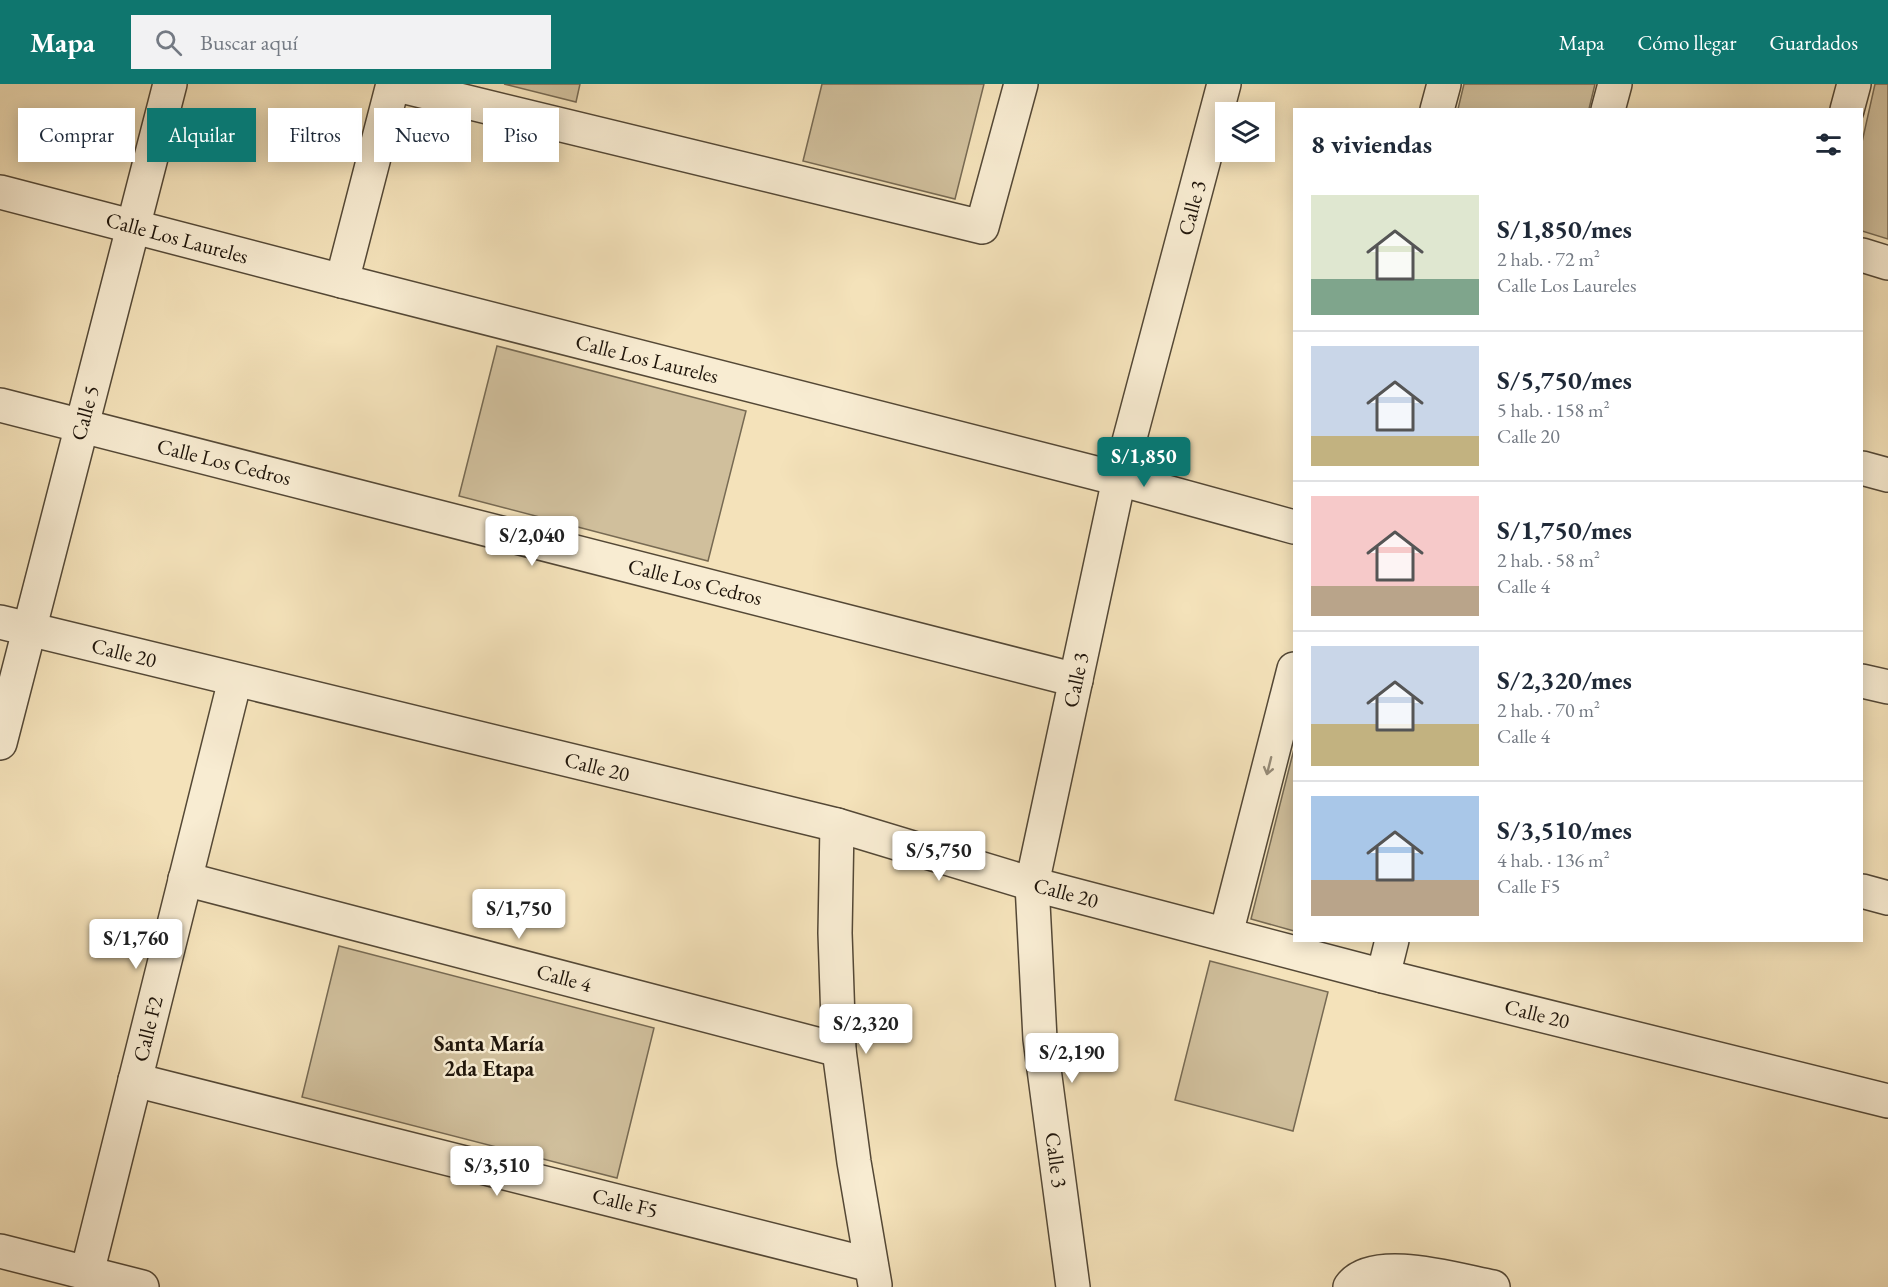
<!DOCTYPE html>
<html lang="es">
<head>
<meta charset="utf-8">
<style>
	body { margin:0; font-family:"EB Garamond",serif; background:#f2f2f3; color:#1f2937; height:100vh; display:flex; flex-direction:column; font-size:22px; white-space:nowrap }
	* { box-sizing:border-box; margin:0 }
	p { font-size:20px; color:#747a83 }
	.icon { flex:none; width:33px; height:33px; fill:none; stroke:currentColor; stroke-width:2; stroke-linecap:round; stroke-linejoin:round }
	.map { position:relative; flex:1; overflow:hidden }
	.sheet { position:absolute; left:1293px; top:24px; width:570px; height:834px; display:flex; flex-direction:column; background:#fff; border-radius:0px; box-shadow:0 3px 15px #0003 }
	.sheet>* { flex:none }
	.hud { position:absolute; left:18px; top:24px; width:570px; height:54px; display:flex; gap:12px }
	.controls { position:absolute; left:1215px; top:18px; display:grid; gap:12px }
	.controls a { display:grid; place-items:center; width:60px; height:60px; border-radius:0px; background:#fff; box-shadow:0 3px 15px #0003; font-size:30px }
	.price { position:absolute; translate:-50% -51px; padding:0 14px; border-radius:6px; background:#fff; color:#222; font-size:20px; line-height:39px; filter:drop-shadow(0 2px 3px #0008) }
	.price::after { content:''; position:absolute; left:50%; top:36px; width:18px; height:14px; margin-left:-9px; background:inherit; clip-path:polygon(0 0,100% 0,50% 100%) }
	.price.on { background:#0f766e; color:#fff }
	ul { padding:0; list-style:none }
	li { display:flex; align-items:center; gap:18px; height:150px; padding:0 18px }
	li+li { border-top:2px solid #e0e1e3 }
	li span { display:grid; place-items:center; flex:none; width:168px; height:120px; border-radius:0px; color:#555 }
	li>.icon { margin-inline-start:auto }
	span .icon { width:72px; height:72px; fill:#fffc; stroke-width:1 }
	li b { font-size:26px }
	h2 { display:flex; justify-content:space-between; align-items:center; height:72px; padding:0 18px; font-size:26px }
	.pill { padding:0 21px; border-radius:0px; background:#fff; box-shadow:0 3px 15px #0003; font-size:21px; line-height:54px }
	.pill.on { background:#0f766e; color:#fff }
	header { display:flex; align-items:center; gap:36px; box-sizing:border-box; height:84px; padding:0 30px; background:#0f766e; color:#fff }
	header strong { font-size:28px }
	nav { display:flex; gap:33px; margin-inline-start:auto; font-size:21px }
	.search { width:420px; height:54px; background:#f2f2f3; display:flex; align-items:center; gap:15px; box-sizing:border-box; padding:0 21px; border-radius:0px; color:#747a83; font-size:22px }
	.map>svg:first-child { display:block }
</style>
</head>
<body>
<header>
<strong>Mapa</strong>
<div class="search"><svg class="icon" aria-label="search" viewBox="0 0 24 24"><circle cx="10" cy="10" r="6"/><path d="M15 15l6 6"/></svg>Buscar aquí</div>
<nav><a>Mapa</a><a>Cómo llegar</a><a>Guardados</a></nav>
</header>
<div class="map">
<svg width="1888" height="1203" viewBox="0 0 1888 1203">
	<rect width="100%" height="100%" fill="#f4e2ba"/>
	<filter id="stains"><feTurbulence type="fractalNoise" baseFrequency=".00333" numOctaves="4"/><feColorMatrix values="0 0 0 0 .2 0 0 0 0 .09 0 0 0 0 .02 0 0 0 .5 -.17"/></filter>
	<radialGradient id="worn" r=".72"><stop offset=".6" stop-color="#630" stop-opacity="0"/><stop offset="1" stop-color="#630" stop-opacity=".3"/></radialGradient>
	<g fill="#d0bf9c" stroke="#776a53" stroke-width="1.5">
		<polygon points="504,0 580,0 576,18"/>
		<polygon points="822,0 984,0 955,115 803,77"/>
		<polygon points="1464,0 1595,0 1589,25 1458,25"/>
		<polygon points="1875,0 1888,0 1888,155 1862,147 1862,58"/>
		<polygon points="497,262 746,327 708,477 459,412"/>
		<polygon points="1294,665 1294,847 1251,835"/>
		<polygon points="339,862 654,944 617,1094 302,1013"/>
		<polygon points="1210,877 1328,908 1293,1047 1175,1016"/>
	</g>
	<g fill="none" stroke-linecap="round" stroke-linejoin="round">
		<g stroke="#544836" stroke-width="36">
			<g id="minor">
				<polyline points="393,0 982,143 1021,0"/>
				<polyline points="1437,26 1444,0"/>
				<polyline points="1608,26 1615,0"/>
				<polyline points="1847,26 1854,0"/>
				<polyline points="0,108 342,197 1119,395 1294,443"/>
				<polyline points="1862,171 1888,179"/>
				<polyline points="342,197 393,0"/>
				<polyline points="0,321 1076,596"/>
				<polyline points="1862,384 1888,391"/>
				<polyline points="0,538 837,741 1032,800 1383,892 1888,1017"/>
				<polyline points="1862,597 1888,603"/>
				<polyline points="0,659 170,0"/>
				<polyline points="837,741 835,849 839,966 854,1078 875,1201"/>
				<polyline points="185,795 839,966"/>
				<polyline points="1862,807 1888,814"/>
				<polyline points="1226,850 1294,585"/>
				<polyline points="1383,892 1392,856"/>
				<polyline points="135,996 871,1181"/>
				<polyline points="0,1167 142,1203"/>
				<polyline points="87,1189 235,596"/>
				<polyline points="1073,1203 1040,955 1032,800 1119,395 1224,0"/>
				<path d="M1350 1203C1372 1170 1460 1197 1493 1203"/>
			</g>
		</g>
		<use href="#minor" stroke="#f8ecd2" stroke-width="33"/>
	</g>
	<defs><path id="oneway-shaft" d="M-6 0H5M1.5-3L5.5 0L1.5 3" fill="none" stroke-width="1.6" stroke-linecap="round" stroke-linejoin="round" transform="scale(1.5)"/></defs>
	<use stroke="#968b78" href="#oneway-shaft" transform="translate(1269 682) rotate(104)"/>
	<g text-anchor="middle" stroke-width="5" stroke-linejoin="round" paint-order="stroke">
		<g font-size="21" fill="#1e140a" stroke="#f8ecd2">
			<text transform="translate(1192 124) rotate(-75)" y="7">Calle 3</text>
			<text transform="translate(177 154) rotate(15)" y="7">Calle Los Laureles</text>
			<text transform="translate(647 275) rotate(14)" y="7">Calle Los Laureles</text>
			<text transform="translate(85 329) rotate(-75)" y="7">Calle 5</text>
			<text transform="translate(224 378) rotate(14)" y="7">Calle Los Cedros</text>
			<text transform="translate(695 498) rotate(14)" y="7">Calle Los Cedros</text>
			<text transform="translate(124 569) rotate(14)" y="7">Calle 20</text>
			<text transform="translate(1076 596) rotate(-78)" y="7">Calle 3</text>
			<text transform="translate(597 683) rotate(14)" y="7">Calle 20</text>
			<text transform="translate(1066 809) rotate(15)" y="7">Calle 20</text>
			<text transform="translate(564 894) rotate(15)" y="7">Calle 4</text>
			<text transform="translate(1537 930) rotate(14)" y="7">Calle 20</text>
			<text transform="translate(148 945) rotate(-76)" y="7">Calle F2</text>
			<text transform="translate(1056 1076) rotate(82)" y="7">Calle 3</text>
			<text transform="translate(625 1119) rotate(14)" y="7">Calle F5</text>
		</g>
		<g font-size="22" font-weight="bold" fill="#1e140a" stroke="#f8ecd2">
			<text x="489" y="967">Santa María<tspan x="489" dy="25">2da Etapa</tspan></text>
		</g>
	</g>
	<rect width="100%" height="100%" filter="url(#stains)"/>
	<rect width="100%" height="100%" fill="url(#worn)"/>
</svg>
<div class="controls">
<a><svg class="icon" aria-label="layers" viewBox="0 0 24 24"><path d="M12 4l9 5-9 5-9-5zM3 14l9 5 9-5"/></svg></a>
</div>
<b class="price on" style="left:1144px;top:404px">S/1,850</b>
<b class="price" style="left:532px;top:483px">S/2,040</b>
<b class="price" style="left:939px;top:798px">S/5,750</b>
<b class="price" style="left:519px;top:856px">S/1,750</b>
<b class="price" style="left:136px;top:886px">S/1,760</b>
<b class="price" style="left:866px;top:971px">S/2,320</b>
<b class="price" style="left:1072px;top:1000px">S/2,190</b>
<b class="price" style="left:497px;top:1113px">S/3,510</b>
<div class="hud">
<a class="pill">Comprar</a>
<a class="pill on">Alquilar</a>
<a class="pill">Filtros</a>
<a class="pill">Nuevo</a>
<a class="pill">Piso</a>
</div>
<section class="sheet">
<h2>8 viviendas<svg class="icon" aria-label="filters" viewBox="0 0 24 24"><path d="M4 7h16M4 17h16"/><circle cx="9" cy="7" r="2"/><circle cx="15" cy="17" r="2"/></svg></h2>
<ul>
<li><span style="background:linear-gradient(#dfe7d0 70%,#7fa58c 0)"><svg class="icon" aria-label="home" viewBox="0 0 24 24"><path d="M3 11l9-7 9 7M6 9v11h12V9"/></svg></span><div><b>S/1,850/mes</b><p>2 hab. · 72 m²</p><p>Calle Los Laureles</p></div></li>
<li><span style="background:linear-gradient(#c9d6e8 75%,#c2b280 0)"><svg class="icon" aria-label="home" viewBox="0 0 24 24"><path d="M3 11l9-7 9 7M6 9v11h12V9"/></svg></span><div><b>S/5,750/mes</b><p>5 hab. · 158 m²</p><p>Calle 20</p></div></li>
<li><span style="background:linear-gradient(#f6c9c9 75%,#b9a48a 0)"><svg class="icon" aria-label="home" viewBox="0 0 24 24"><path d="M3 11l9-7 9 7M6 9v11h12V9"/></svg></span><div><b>S/1,750/mes</b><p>2 hab. · 58 m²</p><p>Calle 4</p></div></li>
<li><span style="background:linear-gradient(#c9d6e8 65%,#c2b280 0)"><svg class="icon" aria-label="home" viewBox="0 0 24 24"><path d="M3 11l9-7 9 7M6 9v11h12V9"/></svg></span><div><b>S/2,320/mes</b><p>2 hab. · 70 m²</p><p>Calle 4</p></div></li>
<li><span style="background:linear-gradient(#a9c7e8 70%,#b9a48a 0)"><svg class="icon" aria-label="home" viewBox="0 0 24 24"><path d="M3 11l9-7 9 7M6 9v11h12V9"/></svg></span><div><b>S/3,510/mes</b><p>4 hab. · 136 m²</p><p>Calle F5</p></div></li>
</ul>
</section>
</div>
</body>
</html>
